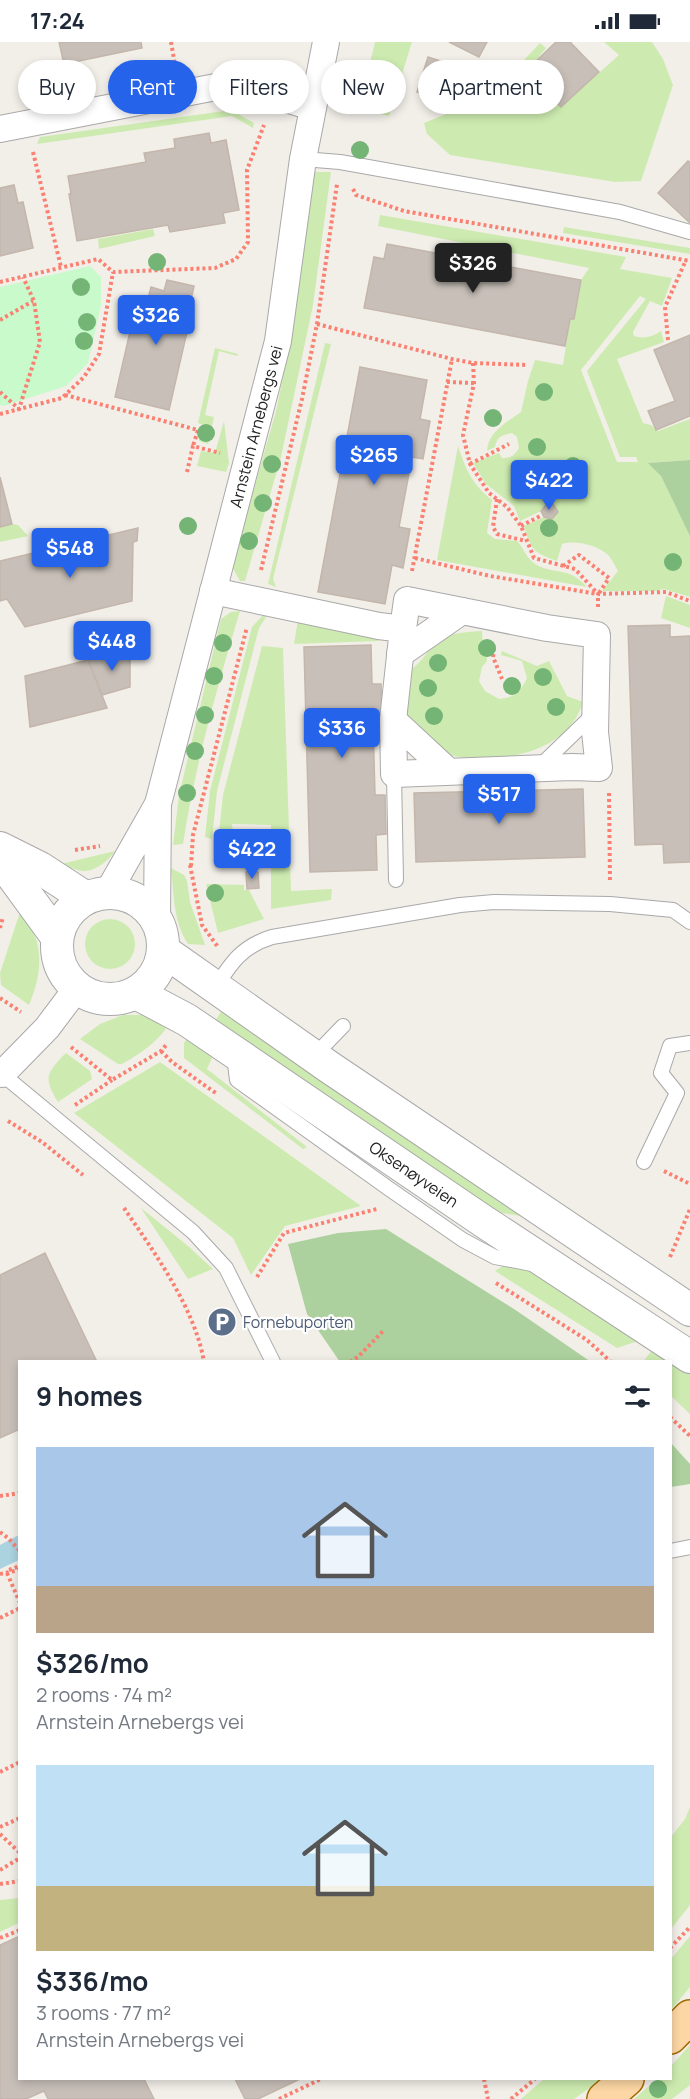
<!DOCTYPE html>
<html lang="en">
<head>
<meta charset="utf-8">
<style>
	body { margin:0; font-family:Manrope,sans-serif; background:#f2f2f3; color:#1f2937; height:100vh; display:flex; flex-direction:column; font-size:22px; white-space:nowrap }
	* { box-sizing:border-box; margin:0 }
	p { font-size:20px; color:#747a83 }
	.icon { flex:none; width:33px; height:33px; fill:none; stroke:currentColor; stroke-width:2; stroke-linecap:round; stroke-linejoin:round }
	.map { position:relative; flex:1; overflow:hidden }
	.side { position:absolute; left:18px; top:1318px; width:654px; height:720px; display:flex; flex-direction:column; background:#fff; border-radius:0px; box-shadow:0 3px 9px #0003 }
	.side>* { flex:none }
	.guide { position:absolute; left:18px; top:18px; width:654px; height:54px; display:flex; gap:12px }
	.price { position:absolute; translate:-50% -51px; padding:0 14px; border-radius:6px; background:#2563eb; color:#fff; font-size:20px; line-height:39px; filter:drop-shadow(0 2px 3px #0008) }
	.price::after { content:''; position:absolute; left:50%; top:36px; width:18px; height:14px; margin-left:-9px; background:inherit; clip-path:polygon(0 0,100% 0,50% 100%) }
	.price.active { background:#222; color:#fff }
	ul { padding:0; list-style:none }
	li { display:grid; align-content:center; gap:12px; height:318px; padding:0 18px }
	li span { display:grid; place-items:center; height:186px; border-radius:0px; color:#555 }
	li>.icon { margin-inline-start:auto }
	span .icon { width:108px; height:108px; fill:#fffc; stroke-width:1 }
	li b { font-size:26px }
	h2 { display:flex; justify-content:space-between; align-items:center; height:72px; padding:0 18px; font-size:26px }
	.chip { padding:0 21px; border-radius:27px; background:#fff; box-shadow:0 3px 9px #0003; font-size:21px; line-height:54px }
	.chip.active { background:#2563eb; color:#fff }
	.status { display:flex; justify-content:space-between; align-items:center; height:42px; padding:0 30px; background:#fff; direction:ltr }
	.status svg { height:16px; fill:currentColor }
	.map>svg:first-child { display:block }
</style>
</head>
<body>
<div class="status"><b>17:24</b><svg viewBox="0 0 49 12"><path d="M0 12V9h3v3zM5 12V6h3v6zM10 12V3h3v9zM15 12V0h3v12zM26 1h20v11H26zM47 4h2v5h-2z"/></svg></div>
<div class="map">
<svg width="690" height="2057" viewBox="0 0 690 2057">
	<rect width="100%" height="100%" fill="#f2efe9"/>
	<g fill="#cdebb0" fill-rule="evenodd">
		<polygon points="375,0 412,0 389,74 359,67"/>
		<polygon points="604,0 652,0 663,17 673,43 641,139 615,140 450,113 427,92 424,81 490,54 540,1 546,6 533,22 552,41 545,48 561,65 619,13"/>
		<polygon points="231,68 254,81 253,86 232,74 37,102 40,95"/>
		<polygon points="314,130 331,130 313,263 281,415 245,539 240,539 232,525 276,369 294,282"/>
		<path d="M380 173 626 215 620 227 672 236 662 264 650 259 633 290 634 294C643 297 653 295 661 289L664 300 617 317 643 381 651 383 658 389 690 377V418L649 421 661 434 690 493V555L664 547 656 549H602L618 529C615 524 612 517 608 513 597 503 575 498 562 502L557 519C534 511 531 508 524 484L544 475 552 477 557 470 554 463H546L541 469 520 479 514 464 486 442 473 421 499 411 502 416C511 416 514 414 519 406L517 395 512 391C502 393 497 394 495 405L487 409C488 390 507 380 521 370L528 339 535 318 563 323 570 277H574L581 238 589 226 378 184ZM640 254 646 257 587 329 620 415H636L638 420H617L581 328Z"/>
		<polygon points="564,185 690,206 690,212 563,191"/>
		<polygon points="153,187 155,194 99,207 98,197"/>
		<polygon points="325,301 331,302 273,537 276,545 268,542"/>
		<polygon points="215,306 238,312 237,314 219,309 205,373 214,375 208,402 199,399 203,383 198,381"/>
		<polygon points="224,379 229,421 226,430 197,424 201,409 215,411"/>
		<path d="M458 404C466 428 472 442 492 458L487 491 495 497 517 499C524 506 526 516 535 522 556 534 567 523 587 545L437 518Z"/>
		<polygon points="12,482 18,483 28,494 0,500 0,485"/>
		<polygon points="666,554 690,563 690,586 661,576"/>
		<path d="M240 569C217 646 195 723 183 802L173 803 179 753 221 577 231 570Z"/>
		<polygon points="264,572 268,572 259,586 217,749 212,797 205,795 210,749 252,585"/>
		<polygon points="298,577 379,593 379,599 294,602"/>
		<path d="M482 589 483 606H486L487 619 482 625 479 639 485 649 499 657C517 654 519 652 527 636L522 619 501 613 502 609 537 624 549 619 567 654 583 660C570 703 522 717 481 716 465 716 447 715 432 706 423 700 414 688 410 677 408 674 405 669 404 665 403 654 407 639 408 628 421 624 428 606 439 598 450 590 470 590 482 589Z"/>
		<polygon points="262,604 283,606 291,849 332,847 331,858 271,867 271,783 232,782 233,790 219,790 223,753"/>
		<path d="M115 809C109 818 96 829 84 829 77 829 67 824 61 822Z"/>
		<path d="M171 826 184 833 187 839 190 860 205 903 188 902C173 879 174 853 171 826Z"/>
		<polygon points="206,842 244,843 244,848 249,848 264,877 218,891"/>
		<path d="M21 867C26 876 33 887 36 897 43 919 38 942 29 963L1 943 0 931Z"/>
		<circle cx="110" cy="902" r="25"/>
		<polygon points="224,965 528,1173 527,1178 521,1174 490,1169 214,981"/>
		<path d="M123 973H142L169 982C157 1001 141 1011 122 1022H118L80 997 100 982Z"/>
		<polygon points="190,992 216,1007 207,1027 307,1105 303,1107 184,1016 184,1001"/>
		<path d="M66 1011 90 1029 92 1037 58 1060C43 1036 46 1031 66 1011Z"/>
		<polygon points="160,1020 361,1164 285,1184 251,1233 233,1196 74,1071"/>
		<polygon points="141,1166 188,1204 213,1227 188,1237"/>
		<polygon points="518,1214 641,1298 617,1306 495,1229"/>
		<polygon points="655,1304 690,1328 690,1372 671,1354 670,1320 643,1320"/>
		<polygon points="690,1765 690,1863 671,1887 671,1795 685,1777"/>
		<polygon points="19,1856 19,1881 0,1890 0,1858"/>
		<polygon points="690,1894 690,1945 671,1968 671,1917"/>
		<polygon points="690,2003 690,2043 672,2057 634,2057 657,2037 670,2037 671,2024"/>
		<polygon points="544,2037 602,2037 574,2057 521,2057"/>
	</g>
	<g fill="#add19e">
		<polygon points="690,418 690,494 661,434 648,421"/>
		<polygon points="386,1187 517,1269 591,1320 340,1320 307,1272 288,1202 338,1191"/>
		<polygon points="671,1401 690,1422 690,1442 671,1445"/>
	</g>
	<polygon fill="#c8facc" points="90,224 101,235 101,263 88,321 66,344 4,364 0,363 0,245"/>
	<polygon fill="#aad3df" points="19,1493 19,1518 0,1527 0,1503"/>
	<g fill="#c7bfb8" stroke="#c4b6ab" stroke-width="1.5">
		<polygon points="59,0 141,0 142,6 64,22"/>
		<polygon points="449,0 487,0 479,15"/>
		<polygon points="556,0 570,0 599,30 561,65 544,48 552,41 533,22"/>
		<polygon points="428,15 465,27 458,48 451,45 446,60 417,50"/>
		<polygon points="209,91 211,101 226,98 239,168 223,171 225,181 170,190 168,183 77,199 69,152 71,152 68,134 146,120 144,111 175,106 174,97"/>
		<polygon points="688,119 690,120 690,181 658,151"/>
		<polygon points="14,143 18,161 23,160 33,206 0,214 0,146"/>
		<polygon points="387,202 581,238 574,277 570,277 565,304 364,266 374,215 384,217"/>
		<polygon points="167,238 194,244 189,267 192,268 169,368 115,355 138,255 148,257 151,245 164,249"/>
		<polygon points="690,293 690,374 656,388 648,369 675,359 654,308"/>
		<polygon points="360,325 427,338 420,377 430,379 423,417 412,415 399,485 410,487 403,526 392,523 385,562 318,550"/>
		<polygon points="0,435 12,482 0,485"/>
		<polygon points="553,462 558,470 552,477 544,475 541,469 546,463"/>
		<polygon points="138,486 137,499 133,500 132,559 25,585 7,557 0,559 0,519"/>
		<polygon points="670,583 670,595 690,594 690,820 664,821 663,802 635,803 628,584"/>
		<polygon points="371,603 372,642 381,642 382,682 373,681 375,753 385,753 386,792 376,793 377,828 310,830 304,605"/>
		<polygon points="130,608 130,645 102,653 88,618"/>
		<polygon points="88,618 107,666 30,685 25,634"/>
		<polygon points="583,747 585,815 416,820 414,751"/>
		<polygon points="246,830 258,830 259,846 247,847"/>
		<polygon points="45,1211 97,1320 20,1320 20,1387 0,1396 0,1233"/>
		<polygon points="20,1894 20,2037 144,2037 154,2057 48,2057 44,2049 26,2057 0,2057 0,1903"/>
		<polygon points="235,2037 300,2037 258,2057 245,2057"/>
	</g>
	<g fill="none" stroke-linecap="round" stroke-linejoin="round">
		<g stroke="#a9a9a9" stroke-width="16">
			<g id="service">
				<polyline points="303,117 340,120 620,170 690,190"/>
				<polyline points="540,724 595,671"/>
				<polyline points="394,732 396,838"/>
				<path d="M215 946C231 921 242 904 272 895L460 863 494 860 610 862 673 868 690 880"/>
				<polyline points="234,1014 237,1038 388,1146 463,1198 495,1215 532,1222"/>
				<polyline points="313,1015 343,984"/>
				<polyline points="0,1033 2,1032 193,1190 226,1226 273,1320"/>
				<polyline points="644,1120 677,1051 661,1031 670,1004 690,1001"/>
				<polyline points="670,1509 690,1505"/>
			</g>
		</g>
		<g stroke="#a9a9a9" stroke-width="28">
			<g id="minor">
				<polyline points="0,87 221,44 282,56 313,65"/>
				<polyline points="213,549 379,584 403,587 407,558 547,586 597,593 595,690 599,726 572,725 394,732 393,678 403,587"/>
				<polyline points="400,612 462,569"/>
				<polyline points="393,678 448,729"/>
				<path id="s1" d="M158 762 278 299 303 117 326 0"/>
				<polyline points="108,850 158,762 157,877"/>
				<polyline points="0,1029 2,1032 47,986 77,946"/>
			</g>
		</g>
		<g stroke="#a9a9a9" stroke-width="34">
			<g id="tertiary">
				<polyline points="0,806 40,826 86,856"/>
				<polyline points="0,817 57,895"/>
				<circle cx="110" cy="904" r="53"/>
				<polyline points="164,909 329,1025 690,1268"/>
				<path id="s2" d="M136 951 187 978 483 1179 690 1315"/>
			</g>
		</g>
		<g stroke="#a06b00" stroke-width="36">
			<g id="primary">
				<polyline points="670,1995 690,1975"/>
				<polyline points="604,2057 627,2037"/>
			</g>
		</g>
		<g stroke="#fa8072" stroke-width="4" stroke-dasharray="3 3" stroke-linecap="butt">
			<polyline points="171,0 175,23"/>
			<polyline points="33,110 61,225"/>
			<polyline points="353,147 356,153 404,169 690,219"/>
			<polyline points="0,240 98,217 113,230 215,226 236,217 248,200 247,128 264,83"/>
			<polyline points="0,278 33,259"/>
			<polyline points="317,282 452,317 473,321 527,323"/>
			<polyline points="668,298 665,265 686,218"/>
			<polyline points="473,321 474,341 463,393 470,422 489,451 507,465 521,484 534,516 575,527 598,552"/>
			<polyline points="447,340 474,341"/>
			<polyline points="0,350 19,367 40,300 34,259 23,235"/>
			<polyline points="65,353 198,388 193,404"/>
			<polyline points="0,372 62,356 84,335 99,312 113,230"/>
			<polyline points="470,422 509,402"/>
			<polyline points="187,430 193,404 220,411"/>
			<polyline points="497,457 493,485 497,492 526,499"/>
			<polyline points="521,484 542,473"/>
			<polyline points="415,516 490,534 598,552"/>
			<polyline points="563,524 579,513 609,536 599,551"/>
			<polyline points="261,528 302,357 317,282 337,142"/>
			<polyline points="412,529 452,317"/>
			<polyline points="598,565 598,552 666,550 690,559"/>
			<polyline points="494,606 493,615 502,637"/>
			<polyline points="609,751 610,840"/>
			<polyline points="75,808 100,804"/>
			<polyline points="190,823 202,883 218,905"/>
			<polyline points="191,824 193,793 247,585"/>
			<polyline points="0,886 3,875"/>
			<polyline points="0,956 21,970"/>
			<polyline points="71,1005 112,1038 161,1009 167,1002"/>
			<polyline points="161,1009 172,1020 217,1052"/>
			<polyline points="75,1063 112,1038"/>
			<polyline points="8,1079 42,1100 83,1133"/>
			<polyline points="664,1129 690,1142"/>
			<path d="M124 1166C154 1210 195 1266 204 1320"/>
			<polyline points="670,1215 690,1167"/>
			<polyline points="257,1235 284,1191 377,1167"/>
			<polyline points="496,1241 587,1298 611,1320"/>
			<polyline points="350,1320 358,1315 384,1288"/>
			<polyline points="670,1375 690,1394"/>
			<polyline points="0,1454 20,1451"/>
			<polyline points="0,1490 8,1496 20,1509"/>
			<polyline points="9,1528 20,1524"/>
			<polyline points="7,1531 20,1561"/>
			<polyline points="0,1532 20,1528"/>
			<polyline points="0,1576 20,1566"/>
			<polyline points="0,1730 20,1720"/>
			<polyline points="0,1785 20,1776"/>
			<polyline points="0,1792 20,1811"/>
			<polyline points="0,1828 20,1816"/>
			<polyline points="0,1842 20,1839"/>
			<polyline points="0,1896 20,1888"/>
			<polyline points="670,1906 690,1885"/>
			<polyline points="484,2037 488,2057"/>
			<polyline points="279,2057 321,2037"/>
			<polyline points="511,2057 535,2037"/>
		</g>
		<use href="#service" stroke="#fff" stroke-width="14"/>
		<use href="#minor" stroke="#fff" stroke-width="26"/>
		<use href="#tertiary" stroke="#fff" stroke-width="32"/>
		<use href="#primary" stroke="#fcd6a4" stroke-width="33"/>
	</g>
	<g fill="#74b475">
		<circle cx="360" cy="108" r="9"/>
		<circle cx="157" cy="220" r="9"/>
		<circle cx="81" cy="245" r="9"/>
		<circle cx="87" cy="280" r="9"/>
		<circle cx="84" cy="299" r="9"/>
		<circle cx="544" cy="350" r="9"/>
		<circle cx="493" cy="376" r="9"/>
		<circle cx="206" cy="391" r="9"/>
		<circle cx="537" cy="405" r="9"/>
		<circle cx="272" cy="422" r="9"/>
		<circle cx="573" cy="424" r="9"/>
		<circle cx="539" cy="434" r="9"/>
		<circle cx="263" cy="461" r="9"/>
		<circle cx="188" cy="484" r="9"/>
		<circle cx="549" cy="486" r="9"/>
		<circle cx="249" cy="499" r="9"/>
		<circle cx="673" cy="520" r="9"/>
		<circle cx="223" cy="601" r="9"/>
		<circle cx="487" cy="606" r="9"/>
		<circle cx="438" cy="621" r="9"/>
		<circle cx="214" cy="634" r="9"/>
		<circle cx="543" cy="635" r="9"/>
		<circle cx="512" cy="644" r="9"/>
		<circle cx="428" cy="646" r="9"/>
		<circle cx="556" cy="665" r="9"/>
		<circle cx="205" cy="673" r="9"/>
		<circle cx="434" cy="674" r="9"/>
		<circle cx="195" cy="709" r="9"/>
		<circle cx="187" cy="751" r="9"/>
		<circle cx="215" cy="851" r="9"/>
		<circle cx="658" cy="2047" r="9"/>
	</g>
	<defs>
		<g id="parking-disc" transform="scale(1.5)"><circle r="9.5" fill="#5c6f8a" stroke="#fff"/><path d="M-3.5-5.5H1a3.5 3.5 0 0 1 0 7H-1V5.5H-3.5ZM-1-3.4V-.6H.8a1.4 1.4 0 0 0 0-2.8Z" fill="#fff"/></g>
	</defs>
	<g fill-rule="evenodd">
		<use href="#parking-disc" x="222" y="1280"/>
	</g>
	<g text-anchor="middle" stroke-width="4.5" stroke-linejoin="round" paint-order="stroke">
		<g font-size="16" fill="#222" stroke="#fff">
			<text dy="6" stroke="none"><textPath href="#s1" startOffset="390">Arnstein Arnebergs vei</textPath></text>
			<text dy="6" stroke="none"><textPath href="#s2" startOffset="332">Oksenøyveien</textPath></text>
		</g>
		<g font-size="16" fill="#4e5e75" stroke="#fff" text-anchor="start">
			<text x="243" y="1286">Fornebuporten</text>
		</g>
	</g>
</svg>
<b class="price active" style="left:473px;top:252px">$326</b>
<b class="price" style="left:156px;top:304px">$326</b>
<b class="price" style="left:374px;top:444px">$265</b>
<b class="price" style="left:549px;top:469px">$422</b>
<b class="price" style="left:70px;top:537px">$548</b>
<b class="price" style="left:112px;top:630px">$448</b>
<b class="price" style="left:342px;top:717px">$336</b>
<b class="price" style="left:499px;top:783px">$517</b>
<b class="price" style="left:252px;top:838px">$422</b>
<div class="guide">
<a class="chip">Buy</a>
<a class="chip active">Rent</a>
<a class="chip">Filters</a>
<a class="chip">New</a>
<a class="chip">Apartment</a>
</div>
<section class="side">
<h2>9 homes<svg class="icon" aria-label="filters" viewBox="0 0 24 24"><path d="M4 7h16M4 17h16"/><circle cx="9" cy="7" r="2"/><circle cx="15" cy="17" r="2"/></svg></h2>
<ul>
<li><span style="background:linear-gradient(#a9c7e8 75%,#b9a48a 0)"><svg class="icon" aria-label="home" viewBox="0 0 24 24"><path d="M3 11l9-7 9 7M6 9v11h12V9"/></svg></span><div><b>$326/mo</b><p>2 rooms · 74 m²</p><p>Arnstein Arnebergs vei</p></div></li>
<li><span style="background:linear-gradient(#bfe0f5 65%,#c2b280 0)"><svg class="icon" aria-label="home" viewBox="0 0 24 24"><path d="M3 11l9-7 9 7M6 9v11h12V9"/></svg></span><div><b>$336/mo</b><p>3 rooms · 77 m²</p><p>Arnstein Arnebergs vei</p></div></li>
</ul>
</section>
</div>
</body>
</html>
